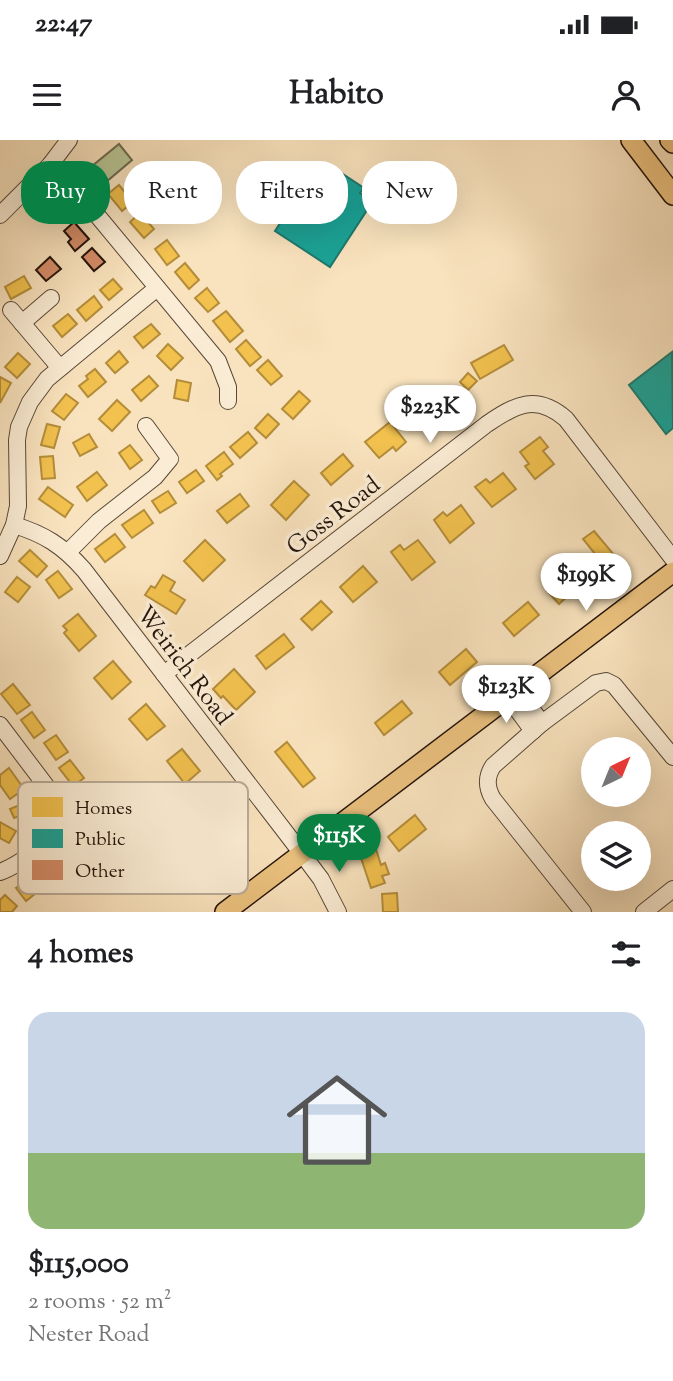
<!DOCTYPE html>
<html lang="en">
<head>
<meta charset="utf-8">
<style>
	body { margin:0; font-family:"Sorts Mill Goudy",serif; background:#f2f2f2; color:#202124; height:100vh; display:flex; flex-direction:column; font-size:26px; white-space:nowrap }
	* { box-sizing:border-box; margin:0 }
	p { font-size:23px; color:#757577 }
	.icon { flex:none; width:38px; height:38px; fill:none; stroke:currentColor; stroke-width:2; stroke-linecap:round; stroke-linejoin:round }
	.map { position:relative; height:772px; overflow:hidden }
	.drawer { display:flex; flex-direction:column; background:#fff; flex:1 }
	.drawer>* { flex:none }
	.guide { position:absolute; left:21px; top:21px; width:632px; height:63px; display:flex; gap:14px }
	.needle { width:46px; rotate:43deg }
	.controls { position:absolute; left:581px; top:597px; display:grid; gap:14px }
	.controls a { display:grid; place-items:center; width:70px; height:70px; border-radius:50%; background:#fff; box-shadow:0 7px 28px #0002; font-size:35px }
	.price { position:absolute; translate:-50% -60px; padding:0 16px; border-radius:24px; background:#fff; color:#222; font-size:23px; line-height:46px; filter:drop-shadow(0 2px 4px #0008) }
	.price::after { content:''; position:absolute; left:50%; top:42px; width:21px; height:16px; margin-left:-10px; background:inherit; clip-path:polygon(0 0,100% 0,50% 100%) }
	.price.current { background:#0b8043; color:#fff }
	ul { padding:0; list-style:none }
	li { display:grid; align-content:center; gap:14px; height:371px; padding:0 28px }
	li span { display:grid; place-items:center; height:217px; border-radius:21px; color:#555 }
	li>.icon { margin-inline-start:auto }
	span .icon { width:126px; height:126px; fill:#fffc; stroke-width:1 }
	li b { font-size:30px }
	h2 { display:flex; justify-content:space-between; align-items:center; height:84px; padding:0 28px; font-size:30px }
	.pill { padding:0 24px; border-radius:28px; background:#fff; box-shadow:0 7px 28px #0002; font-size:24px; line-height:63px }
	.pill.current { background:#0b8043; color:#fff }
	.status { display:flex; justify-content:space-between; align-items:center; height:49px; padding:0 35px; background:#fff; direction:ltr }
	.status svg { height:19px; fill:currentColor }
	header { display:flex; justify-content:space-between; align-items:center; height:91px; padding:0 28px; background:#fff; font-size:32px; font-weight:800 }
	.map>svg:first-child { display:block }
</style>
</head>
<body>
<div class="status"><b>22:47</b><svg viewBox="0 0 49 12"><path d="M0 12V9h3v3zM5 12V6h3v6zM10 12V3h3v9zM15 12V0h3v12zM26 1h20v11H26zM47 4h2v5h-2z"/></svg></div>
<header><svg class="icon" aria-label="menu" viewBox="0 0 24 24"><path d="M4 6h16M4 12h16M4 18h16"/></svg>Habito<svg class="icon" aria-label="person" viewBox="0 0 24 24"><circle cx="12" cy="8" r="4"/><path d="M4 21q1-7 8-7t8 7"/></svg></header>
<div class="map">
<svg width="673" height="772" viewBox="0 0 673 772">
	<rect width="100%" height="100%" fill="#f9e3be"/>
	<filter id="stains"><feTurbulence type="fractalNoise" baseFrequency=".00286" numOctaves="4"/><feColorMatrix values="0 0 0 0 .2 0 0 0 0 .09 0 0 0 0 .02 0 0 0 .5 -.17"/></filter>
	<radialGradient id="worn" r=".72"><stop offset=".6" stop-color="#630" stop-opacity="0"/><stop offset="1" stop-color="#630" stop-opacity=".3"/></radialGradient>
	<polygon fill="#b8c595" stroke="#6e6c50" stroke-width="2" points="119,4 132,20 99,48 86,31"/>
	<g fill="#f2c14e" stroke="#b48d3a" stroke-width="2">
		<polygon points="119,45 133,62 122,71 108,54"/>
		<polygon points="140,73 154,89 144,98 130,82"/>
		<polygon points="167,100 179,116 167,125 155,109"/>
		<polygon points="185,123 199,140 189,149 175,132"/>
		<polygon points="24,136 31,148 11,159 5,147"/>
		<polygon points="113,139 122,149 109,160 100,150"/>
		<polygon points="207,148 219,163 208,172 195,158"/>
		<polygon points="94,156 102,167 86,181 77,170"/>
		<polygon points="226,171 243,191 230,202 213,181"/>
		<polygon points="68,174 77,184 62,197 53,186"/>
		<polygon points="151,184 160,194 143,208 134,197"/>
		<polygon points="246,200 261,217 250,226 236,209"/>
		<polygon points="168,204 183,218 171,230 157,216"/>
		<polygon points="504,205 513,220 480,239 471,223"/>
		<polygon points="119,211 128,222 115,233 106,223"/>
		<polygon points="18,213 30,224 17,238 5,227"/>
		<polygon points="268,220 282,236 271,245 257,230"/>
		<polygon points="95,229 106,242 88,257 79,246 88,239 86,236"/>
		<polygon points="468,233 477,241 468,250 460,242"/>
		<polygon points="149,236 158,246 141,261 132,250"/>
		<polygon points="0,237 11,243 0,263"/>
		<polygon points="177,240 191,243 188,261 174,258"/>
		<polygon points="299,251 310,261 293,279 282,269"/>
		<polygon points="66,254 78,263 64,280 52,271"/>
		<polygon points="438,256 447,269 424,287 409,267 420,259 425,266"/>
		<polygon points="117,260 130,272 112,291 99,279"/>
		<polygon points="268,274 279,284 266,298 255,288"/>
		<polygon points="390,282 406,302 396,311 393,307 379,318 365,302"/>
		<polygon points="47,284 60,287 54,308 41,305"/>
		<polygon points="248,292 257,303 240,318 230,307"/>
		<polygon points="89,294 97,307 80,316 73,303"/>
		<polygon points="540,297 548,307 543,311 554,324 535,339 525,326 529,324 520,312"/>
		<polygon points="130,305 142,320 130,329 119,313"/>
		<polygon points="224,312 233,324 220,334 222,336 217,340 206,326"/>
		<polygon points="343,314 353,326 331,345 321,333"/>
		<polygon points="53,316 55,338 42,339 40,317"/>
		<polygon points="196,330 204,341 187,353 179,342"/>
		<polygon points="97,332 107,345 87,361 77,347"/>
		<polygon points="503,333 516,349 492,367 475,347 486,339 490,343"/>
		<polygon points="294,341 309,355 286,380 271,365"/>
		<polygon points="48,347 73,365 65,377 39,359"/>
		<polygon points="168,351 176,363 160,373 152,361"/>
		<polygon points="240,354 249,366 227,383 217,371"/>
		<polygon points="461,365 474,383 450,403 434,380 443,372 447,376"/>
		<polygon points="144,370 153,383 132,398 122,385"/>
		<polygon points="594,391 615,416 604,425 583,399"/>
		<polygon points="115,394 125,407 105,422 95,409"/>
		<polygon points="205,400 225,420 203,441 184,421"/>
		<polygon points="418,400 435,422 412,440 391,412 400,405 404,410"/>
		<polygon points="30,410 47,426 37,437 19,421"/>
		<polygon points="363,426 377,442 353,462 340,447"/>
		<polygon points="573,428 584,441 559,464 547,451"/>
		<polygon points="58,431 72,449 59,458 46,440"/>
		<polygon points="163,435 175,442 170,451 185,460 176,474 145,455 151,446 155,448"/>
		<polygon points="17,437 30,447 18,462 5,452"/>
		<polygon points="321,461 332,472 312,490 301,479"/>
		<polygon points="528,462 539,475 514,496 503,483"/>
		<polygon points="78,474 96,496 79,511 64,493 67,490 63,486"/>
		<polygon points="284,494 294,507 266,529 256,516"/>
		<polygon points="466,509 477,522 450,545 439,532"/>
		<polygon points="113,521 131,542 112,559 94,538"/>
		<polygon points="234,529 255,552 236,570 223,556 221,558 213,549"/>
		<polygon points="13,544 30,565 17,574 1,554"/>
		<polygon points="402,561 412,573 384,595 375,583"/>
		<polygon points="146,564 165,586 147,600 129,579"/>
		<polygon points="32,572 45,590 34,598 21,580"/>
		<polygon points="56,595 68,612 56,620 44,603"/>
		<polygon points="287,602 315,638 303,647 275,612"/>
		<polygon points="182,609 200,631 185,644 167,621"/>
		<polygon points="70,620 84,638 73,646 59,628"/>
		<polygon points="9,628 24,649 10,659 0,645 0,635"/>
		<polygon points="29,661 36,677 25,681 22,675 14,678 10,669"/>
		<polygon points="415,675 426,689 399,711 388,697"/>
		<polygon points="0,682 16,691 9,703 0,698"/>
		<polygon points="376,709 381,725 385,723 389,734 382,736 385,743 371,748 360,715"/>
		<polygon points="31,736 41,749 26,761 16,748"/>
		<polygon points="397,753 398,772 383,772 382,754"/>
		<polygon points="5,755 17,766 12,772 0,772 0,760"/>
	</g>
	<g fill="#17a398" stroke="#1b786d" stroke-width="2">
		<polygon points="318,25 332,34 335,29 364,48 360,53 373,61 330,127 275,91"/>
		<polygon points="672,212 673,288 666,294 629,245"/>
	</g>
	<g fill="#d48c68" stroke="#23130a" stroke-width="2">
		<polygon points="74,82 89,99 75,111 68,102 71,99 64,91"/>
		<polygon points="92,108 105,122 94,131 82,117"/>
		<polygon points="50,117 61,129 46,141 36,130"/>
	</g>
	<g fill="none" stroke-linecap="round" stroke-linejoin="round">
		<g stroke="#584737" stroke-width="18">
			<g id="minor">
				<polyline points="50,25 87,63 218,221 228,247 228,261"/>
				<polyline points="0,75 50,25 69,0"/>
				<polyline points="11,170 60,228"/>
				<polyline points="22,183 51,158"/>
				<path d="M14 385C44 394 63 406 84 430L303 715 321 739 338 772"/>
				<polyline points="68,412 99,381 155,337 170,319 146,286"/>
				<polyline points="0,416 14,385 18,366 17,300 19,287 30,262 47,239 157,148"/>
				<path d="M164 534 487 284C515 265 536 253 566 279L673 419"/>
				<polyline points="517,550 542,583"/>
				<polyline points="508,557 533,591"/>
				<path d="M0 585 62 667 66 678C62 695 17 726 0 732"/>
				<path d="M583 772 493 659C486 647 486 637 493 626L542 583 596 543 606 541 614 545 673 617"/>
				<polyline points="644,772 673,749"/>
			</g>
		</g>
		<g stroke="#23130a" stroke-width="22">
			<g id="major">
				<polyline points="631,0 673,55"/>
				<polyline points="670,0 673,3"/>
				<polyline points="225,772 673,432"/>
			</g>
		</g>
		<use href="#minor" stroke="#fbedd5" stroke-width="16"/>
		<use href="#major" stroke="#ecc27f" stroke-width="19"/>
	</g>
	<g text-anchor="middle" stroke-width="7" stroke-linejoin="round" paint-order="stroke">
		<g font-size="24" fill="#23130a" stroke="#fbedd5">
			<text transform="translate(333 375) rotate(-38)" y="8">Goss Road</text>
			<text transform="translate(185 525) rotate(53)" y="8">Weirich Road</text>
		</g>
	</g>
	<rect x="18" y="642" width="230" height="112" rx="10" fill="#fbedd5" stroke="#baac98" stroke-width="2"/>
	<rect x="32" y="657" width="31" height="20" fill="#f2c14e"/>
	<rect x="32" y="689" width="31" height="19" fill="#17a398"/>
	<rect x="32" y="720" width="31" height="20" fill="#d48c68"/>
	<g font-size="19" fill="#23130a">
		<text x="75" y="674">Homes</text>
		<text x="75" y="705">Public</text>
		<text x="75" y="737">Other</text>
	</g>
	<rect width="100%" height="100%" filter="url(#stains)"/>
	<rect width="100%" height="100%" fill="url(#worn)"/>
</svg>
<div class="controls">
<a><svg class="needle" viewBox="-14 -14 28 28"><path d="M0-13l5 13h-10z" fill="#e53935"/><path d="M0 13l5-13h-10z" fill="#757577"/></svg></a>
<a><svg class="icon" aria-label="layers" viewBox="0 0 24 24"><path d="M12 4l9 5-9 5-9-5zM3 14l9 5 9-5"/></svg></a>
</div>
<b class="price" style="left:430px;top:305px">$223K</b>
<b class="price" style="left:586px;top:473px">$199K</b>
<b class="price" style="left:506px;top:585px">$123K</b>
<b class="price current" style="left:339px;top:734px">$115K</b>
<div class="guide">
<a class="pill current">Buy</a>
<a class="pill">Rent</a>
<a class="pill">Filters</a>
<a class="pill">New</a>
</div>
</div>
<section class="drawer">
<h2>4 homes<svg class="icon" aria-label="filters" viewBox="0 0 24 24"><path d="M4 7h16M4 17h16"/><circle cx="9" cy="7" r="2"/><circle cx="15" cy="17" r="2"/></svg></h2>
<ul>
<li><span style="background:linear-gradient(#c9d6e8 65%,#8fb573 0)"><svg class="icon" aria-label="home" viewBox="0 0 24 24"><path d="M3 11l9-7 9 7M6 9v11h12V9"/></svg></span><div><b>$115,000</b><p>2 rooms · 52 m²</p><p>Nester Road</p></div></li>
</ul>
</section>
</body>
</html>
